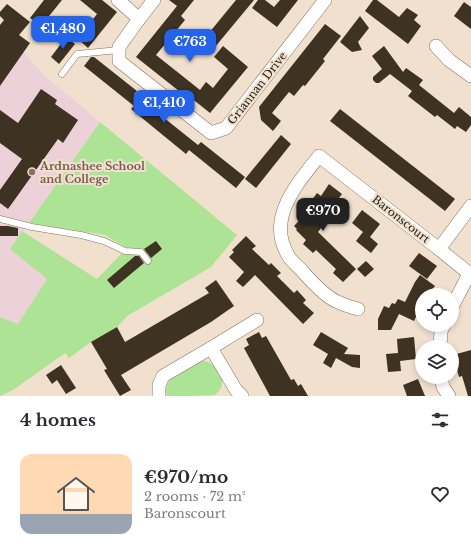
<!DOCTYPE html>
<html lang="en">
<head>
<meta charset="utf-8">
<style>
	body { margin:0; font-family:"Libre Baskerville",serif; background:#f7f7f7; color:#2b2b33; height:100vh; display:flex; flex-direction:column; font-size:15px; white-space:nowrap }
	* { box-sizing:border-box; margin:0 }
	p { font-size:13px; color:#7c7c81 }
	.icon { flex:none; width:22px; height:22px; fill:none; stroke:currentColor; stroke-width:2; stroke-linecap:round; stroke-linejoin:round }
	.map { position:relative; height:396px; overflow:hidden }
	.drawer { display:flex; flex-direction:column; background:#fff; flex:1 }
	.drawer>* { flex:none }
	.fabs { position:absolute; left:415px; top:288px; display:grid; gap:8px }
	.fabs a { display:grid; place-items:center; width:44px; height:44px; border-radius:50%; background:#fff; box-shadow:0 2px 6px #0003; font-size:20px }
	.price { position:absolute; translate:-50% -34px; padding:0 9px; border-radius:8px; background:#2563eb; color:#fff; font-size:13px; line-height:26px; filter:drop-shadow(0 1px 2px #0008) }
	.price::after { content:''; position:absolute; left:50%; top:24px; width:12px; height:9px; margin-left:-6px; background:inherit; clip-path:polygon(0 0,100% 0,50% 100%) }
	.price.active { background:#222; color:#fff }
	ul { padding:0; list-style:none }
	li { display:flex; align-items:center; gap:12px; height:100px; padding:0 20px }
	li span { display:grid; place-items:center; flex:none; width:112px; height:80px; border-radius:12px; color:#555 }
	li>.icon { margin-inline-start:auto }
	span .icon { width:48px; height:48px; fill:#fffc; stroke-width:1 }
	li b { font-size:17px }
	h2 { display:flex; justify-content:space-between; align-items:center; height:48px; padding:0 20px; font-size:17px }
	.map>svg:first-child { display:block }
</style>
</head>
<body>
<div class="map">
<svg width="471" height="396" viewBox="0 0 471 396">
	<rect width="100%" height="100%" fill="#f1e0cd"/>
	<polygon fill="#ecd2d8" points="0,32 14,42 46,77 100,122 10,249 47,279 18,324 0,317"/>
	<g fill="#ace395">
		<polygon points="100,122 237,235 211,267 127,316 117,327 91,342 69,358 65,353 13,390 0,396 0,317 18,324 47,279 10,249 22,231 97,279 127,248 105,235 29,223"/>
		<path d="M199 361C202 361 206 361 208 362 221 368 229 387 214 395 208 396 176 396 167 396 160 378 188 368 199 361Z"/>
	</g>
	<g fill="#3e3222">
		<polygon points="44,0 62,0 41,26 30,18"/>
		<polygon points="80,0 102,0 117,12 88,48 78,39 97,14"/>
		<polygon points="169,0 194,0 181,16 185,20 156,55 200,90 206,82 213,88 228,69 214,57 223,46 248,67 210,113 185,93 184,95 136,57 177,6"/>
		<polygon points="236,0 254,0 215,47 204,39"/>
		<polygon points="258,0 265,0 274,7 280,0 298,0 277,27 252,8"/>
		<polygon points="373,0 377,0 399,17 407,8 418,15 414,20 421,26 408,44 365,11"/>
		<polygon points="464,2 471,7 471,29 454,16"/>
		<polygon points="7,4 30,22 19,35 30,43 0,86 0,25 4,20 0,16 0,12"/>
		<polygon points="360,16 369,28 358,42 362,50 352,52 340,42"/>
		<polygon points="325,24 341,36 323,59 325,61 305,86 303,85 294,96 289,92 272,113 281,121 273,131 261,120 259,107"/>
		<polygon points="66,37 75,44 59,64 51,57"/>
		<polygon points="384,46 403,72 406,68 423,80 419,85 454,113 459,107 471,117 471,125 466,132 457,126 455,129 437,115 435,117 408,96 412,91 390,74 379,83 376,83 373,80 373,77 382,69 372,56"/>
		<polygon points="91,57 94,57 137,91 134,94 198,145 201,142 245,177 236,188 189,150 186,154 131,109 134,106 84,66"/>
		<polygon points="41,89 57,100 55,104 78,120 63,143 58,139 8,209 0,203 0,190 22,159 0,143 0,110 18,123"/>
		<polygon points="340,109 455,199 445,211 330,121"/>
		<polygon points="281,135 291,144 256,188 245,179"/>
		<polygon points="329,184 342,194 325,216 328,219 318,232 356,269 343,282 333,273 336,269 316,250 313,253 303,244 306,240 296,230 297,229 294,226 312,207 309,204 317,193 321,196"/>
		<polygon points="362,210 380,224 370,237 378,244 371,253 356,241 363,232 352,223"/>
		<polygon points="0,226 8,226 18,228 18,236 0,236"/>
		<polygon points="246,236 256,246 252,249 269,265 271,263 281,273 277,276 294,293 297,290 306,300 303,303 314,313 303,324 255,275 243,287 236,281 244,272 229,257 234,252 232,250"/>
		<polygon points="156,241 162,249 151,258 144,249"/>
		<polygon points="419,253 437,266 427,279 409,266"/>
		<polygon points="135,256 139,256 144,263 114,288 107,280"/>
		<polygon points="366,261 374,269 365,277 357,269"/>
		<polygon points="420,275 435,286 428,295 422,295 422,304 414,321 399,314 391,330 378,330 378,319 384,306 389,308 392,303 395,304 398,299 405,302 415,282"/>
		<polygon points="216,280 234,306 211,322 121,375 131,390 120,396 104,370 107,369 91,342 117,327 125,342 209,293 205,288"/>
		<polygon points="259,332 262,338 266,336 291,380 294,379 298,386 301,384 308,396 270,396 244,348 249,345 246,339"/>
		<polygon points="321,332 348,348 344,354 360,355 360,368 352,367 336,358 331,368 323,363 328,354 313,345"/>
		<polygon points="414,337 416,359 400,361 401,371 388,372 386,354 398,353 397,339"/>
		<polygon points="471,350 471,396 468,396 462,376 459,377 453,355"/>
		<polygon points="61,365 76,388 66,394 57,380 52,384 46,375"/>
		<polygon points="418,379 425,396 407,396 403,385"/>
	</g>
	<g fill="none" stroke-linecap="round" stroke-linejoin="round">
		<g stroke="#827362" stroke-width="7">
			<g id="lane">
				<polyline points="62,74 77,54 119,50"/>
				<polyline points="0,219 32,227 81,235 104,241 125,251 141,252 148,261"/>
			</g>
		</g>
		<g stroke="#827362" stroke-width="14">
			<g id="street">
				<polyline points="118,0 139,19 154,0"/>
				<polyline points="139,19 119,47 119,61 211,133 226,128 325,0"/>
				<polyline points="436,46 449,60 471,76"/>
				<polyline points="439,249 471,206"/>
				<polyline points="452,307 469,274"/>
				<path d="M358 309C351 307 344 305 338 302 327 298 311 281 303 272 299 267 292 262 289 257 265 219 297 184 319 156L439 249 471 275"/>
				<polyline points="440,347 441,331 444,325"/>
				<polyline points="441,377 443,387 449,396"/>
				<polyline points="159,396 159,385 163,376 211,348"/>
				<polyline points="242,396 236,390 211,348 257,320"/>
			</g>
		</g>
		<use href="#lane" stroke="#fff" stroke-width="6"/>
		<use href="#street" stroke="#fff" stroke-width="13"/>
	</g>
	<circle fill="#8d6e63" stroke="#f1e0cd" stroke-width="1.5" cx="32" cy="172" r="4"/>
	<g text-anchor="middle" stroke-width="4" stroke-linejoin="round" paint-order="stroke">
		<g font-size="11" fill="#29231c" stroke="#f1e0cd">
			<text transform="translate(257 88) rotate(-52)" y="4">Griannan Drive</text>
			<text transform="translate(401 219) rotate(38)" y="4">Baronscourt</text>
		</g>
		<g font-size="11" font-weight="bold" fill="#785e54" stroke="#f1e0cd" text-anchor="start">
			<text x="40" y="170">Ardnashee School<tspan x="40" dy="13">and College</tspan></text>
		</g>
	</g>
</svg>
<div class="fabs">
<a><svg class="icon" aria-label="locate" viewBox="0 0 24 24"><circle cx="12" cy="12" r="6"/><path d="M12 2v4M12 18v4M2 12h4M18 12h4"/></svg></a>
<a><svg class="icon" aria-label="layers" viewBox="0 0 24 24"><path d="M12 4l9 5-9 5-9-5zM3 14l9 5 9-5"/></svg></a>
</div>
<b class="price" style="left:63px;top:50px">€1,480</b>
<b class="price" style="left:190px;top:63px">€763</b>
<b class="price" style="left:164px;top:124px">€1,410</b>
<b class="price active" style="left:323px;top:232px">€970</b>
</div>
<section class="drawer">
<h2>4 homes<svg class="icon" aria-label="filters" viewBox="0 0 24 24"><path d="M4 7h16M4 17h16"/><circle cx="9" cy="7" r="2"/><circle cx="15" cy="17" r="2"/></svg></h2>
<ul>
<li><span style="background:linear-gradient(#ffd9b3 75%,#9aa5b1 0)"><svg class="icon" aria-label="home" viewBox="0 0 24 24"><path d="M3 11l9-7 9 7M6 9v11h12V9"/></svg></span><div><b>€970/mo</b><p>2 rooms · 72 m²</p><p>Baronscourt</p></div><svg class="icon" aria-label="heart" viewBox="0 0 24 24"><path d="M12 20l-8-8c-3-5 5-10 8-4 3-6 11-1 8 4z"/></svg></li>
</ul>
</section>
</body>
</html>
